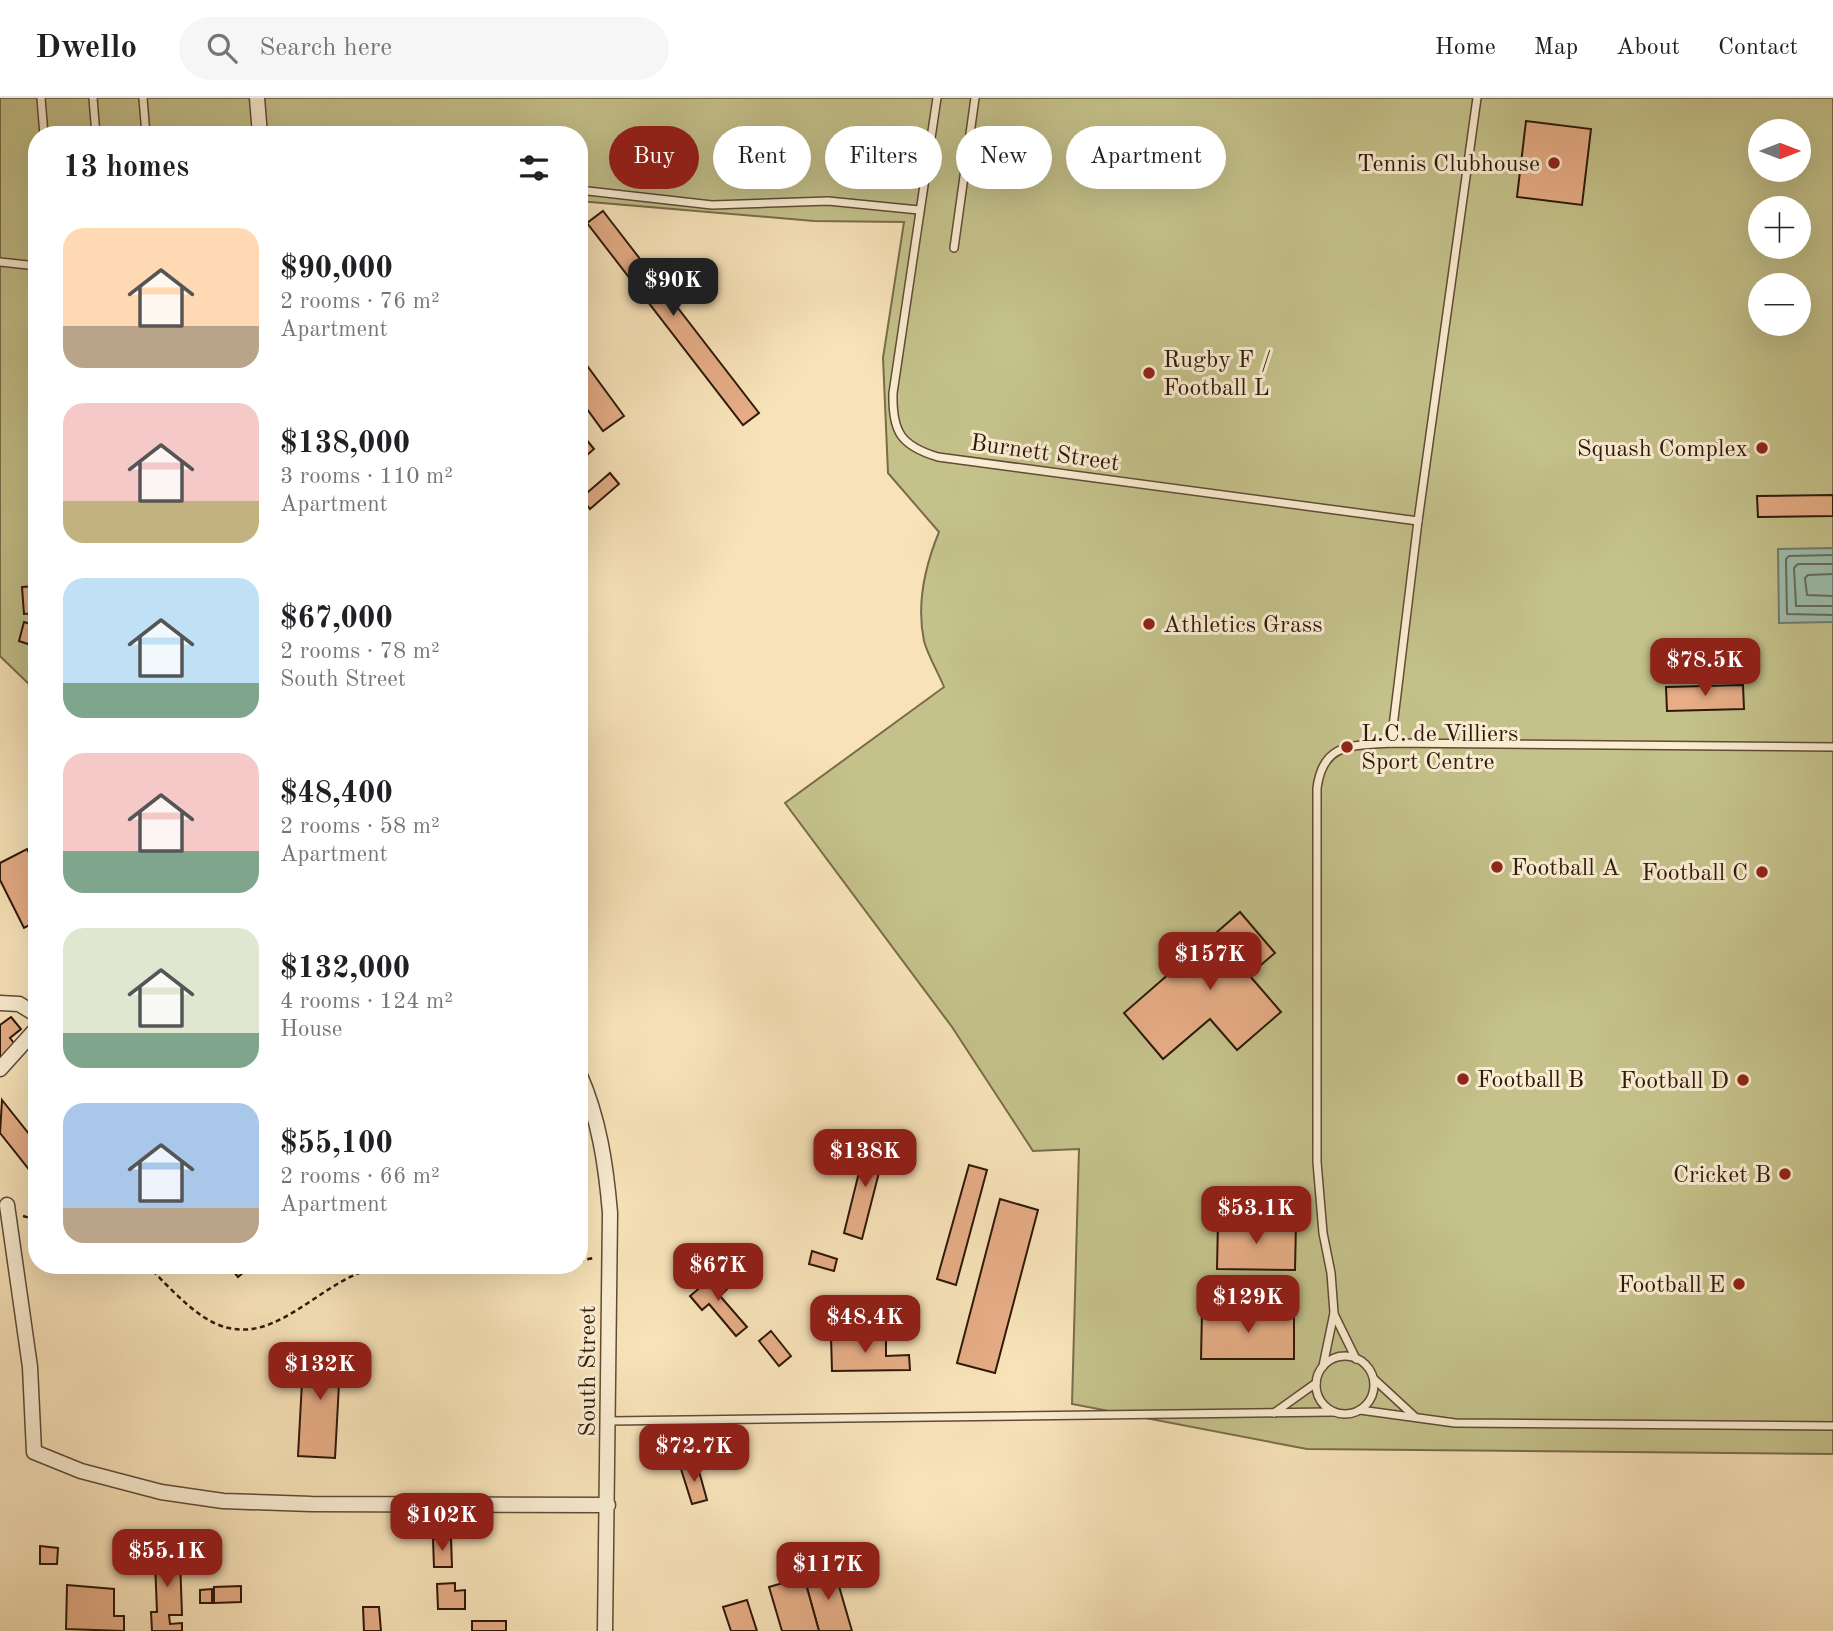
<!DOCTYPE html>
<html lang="en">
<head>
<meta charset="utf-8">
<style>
	body { margin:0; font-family:"Old Standard TT",serif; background:#f6f6f6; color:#202124; height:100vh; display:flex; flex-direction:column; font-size:26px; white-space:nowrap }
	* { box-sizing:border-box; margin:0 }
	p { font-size:23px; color:#757577 }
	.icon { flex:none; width:38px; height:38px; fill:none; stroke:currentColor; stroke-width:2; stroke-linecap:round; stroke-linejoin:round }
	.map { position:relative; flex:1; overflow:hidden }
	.drawer { position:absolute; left:28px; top:28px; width:560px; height:1148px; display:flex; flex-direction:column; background:#fff; border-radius:28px; box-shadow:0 7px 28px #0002 }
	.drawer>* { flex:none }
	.top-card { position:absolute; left:609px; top:28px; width:665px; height:63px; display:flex; gap:14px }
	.needle { width:46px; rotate:90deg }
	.controls { position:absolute; left:1748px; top:21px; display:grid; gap:14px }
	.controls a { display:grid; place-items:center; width:63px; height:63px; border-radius:50%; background:#fff; box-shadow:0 7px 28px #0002; font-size:35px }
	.price { position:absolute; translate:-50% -60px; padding:0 16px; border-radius:14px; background:#8f2418; color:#fff; font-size:23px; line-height:46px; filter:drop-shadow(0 2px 4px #0008) }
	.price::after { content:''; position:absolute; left:50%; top:42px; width:21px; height:16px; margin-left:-10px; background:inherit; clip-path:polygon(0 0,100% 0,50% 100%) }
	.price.active { background:#222; color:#fff }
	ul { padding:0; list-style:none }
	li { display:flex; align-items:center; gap:21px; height:175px; padding:0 35px }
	li span { display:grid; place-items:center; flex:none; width:196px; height:140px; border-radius:21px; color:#555 }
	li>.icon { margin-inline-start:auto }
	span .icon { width:84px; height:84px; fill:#fffc; stroke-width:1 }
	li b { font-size:30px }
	h2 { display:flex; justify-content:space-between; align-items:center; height:84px; padding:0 35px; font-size:30px }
	.tag { padding:0 24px; border-radius:32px; background:#fff; box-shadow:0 7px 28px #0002; font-size:24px; line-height:63px }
	.tag.active { background:#8f2418; color:#fff }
	header { display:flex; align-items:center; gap:42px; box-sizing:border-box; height:98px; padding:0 35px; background:#fff; border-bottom:2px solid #e0e0e0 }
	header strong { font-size:33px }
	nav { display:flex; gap:38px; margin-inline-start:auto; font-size:24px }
	.search { width:490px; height:63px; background:#f6f6f6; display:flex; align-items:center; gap:18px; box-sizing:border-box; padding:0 24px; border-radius:38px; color:#757577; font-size:26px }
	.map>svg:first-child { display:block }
</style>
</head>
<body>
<header>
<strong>Dwello</strong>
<div class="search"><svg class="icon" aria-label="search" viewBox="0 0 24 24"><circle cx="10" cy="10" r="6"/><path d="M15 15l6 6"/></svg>Search here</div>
<nav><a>Home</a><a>Map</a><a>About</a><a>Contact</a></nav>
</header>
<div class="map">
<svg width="1833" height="1533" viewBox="0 0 1833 1533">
	<rect width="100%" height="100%" fill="#f8e3b9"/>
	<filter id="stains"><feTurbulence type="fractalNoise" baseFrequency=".00286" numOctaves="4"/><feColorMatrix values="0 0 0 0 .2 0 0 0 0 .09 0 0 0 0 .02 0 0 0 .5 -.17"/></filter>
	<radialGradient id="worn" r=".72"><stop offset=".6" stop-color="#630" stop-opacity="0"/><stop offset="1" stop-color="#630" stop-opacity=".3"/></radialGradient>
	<path fill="#c4c18a" stroke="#796c4a" stroke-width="2" fill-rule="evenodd" d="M0 0H1833V1356L1307 1351 1072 1306 1079 1051 1033 1053 952 929 785 705 944 589C938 574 928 558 924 543 916 505 925 468 939 434L888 375 883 260 904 124 814 123 579 103V37H37V594L0 558ZM1760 33H1799V72H1760ZM1760 110H1799V149H1760ZM1760 187H1799V226H1760Z"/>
	<polygon fill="#9dbeae" stroke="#717c6c" stroke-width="2" points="1833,450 1833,524 1779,525 1778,451"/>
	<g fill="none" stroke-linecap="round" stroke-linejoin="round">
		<g stroke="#666b5c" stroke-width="2">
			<polyline points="1833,457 1789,458 1786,461 1787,516 1833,517"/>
			<polyline points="1833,466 1798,466 1794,470 1796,508 1833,508"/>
			<polyline points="1833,476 1808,477 1805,480 1807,497 1833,498"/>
		</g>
	</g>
	<g fill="#e6ad86" stroke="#2e180a" stroke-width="2">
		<polygon points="1526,23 1591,31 1582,107 1517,99"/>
		<polygon points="603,113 759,315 743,327 587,125"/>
		<polygon points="580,258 624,318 603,333 579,300"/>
		<polygon points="585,340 594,351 579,364 579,345"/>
		<polygon points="610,375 619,386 590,411 581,400"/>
		<polygon points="1833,397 1833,418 1758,419 1757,398"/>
		<polygon points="37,488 37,515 24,516 22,489"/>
		<polygon points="24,524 37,528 37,549 19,543"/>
		<polygon points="1743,587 1744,611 1667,613 1666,589"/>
		<polygon points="27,751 37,770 37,823 24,830 0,782 0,765"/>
		<polygon points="1240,814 1275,855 1249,877 1281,914 1237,952 1210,921 1163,961 1124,915"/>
		<polygon points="11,919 21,931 10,940 17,949 0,962 0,927"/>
		<polygon points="2,1002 37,1046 35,1079 0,1035"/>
		<polygon points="867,1042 886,1047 862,1141 844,1135"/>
		<polygon points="969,1067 987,1072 956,1187 937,1181"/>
		<polygon points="1000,1101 1038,1112 995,1275 957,1265"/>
		<polygon points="1218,1123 1296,1124 1295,1172 1217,1171"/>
		<polygon points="812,1153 837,1161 834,1173 809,1166"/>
		<polygon points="228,1167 252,1167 238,1179"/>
		<polygon points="716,1176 728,1190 720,1198 747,1229 736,1238 709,1206 702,1212 690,1198"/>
		<polygon points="1202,1213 1294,1213 1294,1261 1201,1261"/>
		<polygon points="771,1233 791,1258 779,1268 759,1243"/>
		<polygon points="886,1238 886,1258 909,1257 910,1272 832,1273 831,1239"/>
		<polygon points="304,1247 341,1249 335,1360 298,1358"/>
		<polygon points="697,1366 707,1402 692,1406 681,1371"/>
		<polygon points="433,1441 451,1441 452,1469 434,1469"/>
		<polygon points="158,1442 173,1442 174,1462 180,1461 182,1517 169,1517 170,1526 182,1525 182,1533 152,1533 151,1514 157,1514 155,1463 159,1463"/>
		<polygon points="40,1448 58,1450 57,1466 40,1466"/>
		<polygon points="834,1471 852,1533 819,1533 804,1479"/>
		<polygon points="804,1479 819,1533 782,1533 769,1489"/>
		<polygon points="455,1485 455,1493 465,1492 465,1511 438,1511 437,1486"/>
		<polygon points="67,1487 114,1491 114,1518 124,1518 124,1533 66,1531"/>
		<polygon points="241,1488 241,1504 214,1505 214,1489"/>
		<polygon points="212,1491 212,1505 200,1505 200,1492"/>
		<polygon points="747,1502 757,1533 731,1533 723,1509"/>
		<polygon points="363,1509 379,1509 381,1533 364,1533"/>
		<rect x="472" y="1523" width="34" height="10"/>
	</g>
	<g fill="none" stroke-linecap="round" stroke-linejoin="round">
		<g stroke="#604b36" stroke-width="10">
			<g id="lane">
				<polyline points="41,0 44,37"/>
				<polyline points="93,0 96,37"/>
				<polyline points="143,0 146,37"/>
				<path d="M937 0 893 295C892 334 901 348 938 359L1418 423"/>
				<polyline points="579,92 712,107 828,103 919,112"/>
				<polyline points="954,150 975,0"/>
				<polyline points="0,164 37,168"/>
				<polyline points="1391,645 1418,423 1477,0"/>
				<polyline points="1334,1216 1356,1261"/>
				<circle cx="1345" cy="1287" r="29"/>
				<path d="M1323 1268 1334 1215 1331 1175 1323 1135 1317 1064V690C1323 644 1352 648 1391 645L1833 649"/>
				<polyline points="1374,1281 1414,1318"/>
				<polyline points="1360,1312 1455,1325 1833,1328"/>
				<polyline points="1274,1315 1316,1285"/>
				<polyline points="610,1323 1334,1314"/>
			</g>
		</g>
		<g stroke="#604b36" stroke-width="17">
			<g id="street">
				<polyline points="257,0 260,37"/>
				<polyline points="0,905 19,906 37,917"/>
				<polyline points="0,971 37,930"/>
				<path d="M579 975C599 1020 606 1067 610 1115L605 1533"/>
				<polyline points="7,1107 30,1269 34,1354 81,1373 161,1394 223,1403 311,1406 608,1407"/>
			</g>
		</g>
		<g stroke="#2e180a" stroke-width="2.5" stroke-dasharray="5 3.5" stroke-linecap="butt">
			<polyline points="23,1118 37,1122"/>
			<polyline points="579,1163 593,1160"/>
			<path d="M147 1167C164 1184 182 1204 202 1218 272 1265 317 1176 387 1167"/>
			<polyline points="439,1167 495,1174 532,1172 558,1167"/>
		</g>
		<use href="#lane" stroke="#faedd2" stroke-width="7"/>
		<use href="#street" stroke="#faedd2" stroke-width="14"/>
	</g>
	<g fill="#8f2418" stroke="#faedd2" stroke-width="2.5">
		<circle cx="1554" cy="65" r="7"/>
		<circle cx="1149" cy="275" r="7"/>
		<circle cx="1762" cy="350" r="7"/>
		<circle cx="1149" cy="526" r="7"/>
		<circle cx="1347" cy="649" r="7"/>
		<circle cx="1497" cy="769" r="7"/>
		<circle cx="1762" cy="774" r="7"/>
		<circle cx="1463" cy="981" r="7"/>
		<circle cx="1743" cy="982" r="7"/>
		<circle cx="1785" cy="1076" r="7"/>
		<circle cx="1739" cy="1186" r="7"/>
	</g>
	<g text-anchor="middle" stroke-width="6" stroke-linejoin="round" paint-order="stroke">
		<g font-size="24" fill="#2e180a" stroke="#faedd2" text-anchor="end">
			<text x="1540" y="73">Tennis Clubhouse</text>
			<text x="1163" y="269" text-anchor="start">Rugby F /<tspan x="1163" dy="28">Football L</tspan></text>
			<text x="1748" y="358">Squash Complex</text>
			<text x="1163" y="534" text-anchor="start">Athletics Grass</text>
			<text x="1361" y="643" text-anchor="start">L.C. de Villiers<tspan x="1361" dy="28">Sport Centre</tspan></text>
			<text x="1511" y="777" text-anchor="start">Football A</text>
			<text x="1748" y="782">Football C</text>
			<text x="1477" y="989" text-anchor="start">Football B</text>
			<text x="1729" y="990">Football D</text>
			<text x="1771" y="1084">Cricket B</text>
			<text x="1725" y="1194">Football E</text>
		</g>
		<g font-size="24" fill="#2e180a" stroke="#faedd2">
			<text transform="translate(1045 354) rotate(8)" y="8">Burnett Street</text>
			<text transform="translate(587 1273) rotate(-90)" y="8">South Street</text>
		</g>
	</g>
	<rect width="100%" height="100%" filter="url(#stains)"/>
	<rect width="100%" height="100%" fill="url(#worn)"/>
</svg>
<div class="controls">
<a><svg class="needle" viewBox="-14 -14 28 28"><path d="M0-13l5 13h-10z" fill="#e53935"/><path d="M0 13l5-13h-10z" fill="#757577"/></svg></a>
<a>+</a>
<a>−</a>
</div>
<b class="price active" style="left:673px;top:220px">$90K</b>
<b class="price" style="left:1705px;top:600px">$78.5K</b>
<b class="price" style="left:1210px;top:894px">$157K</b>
<b class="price" style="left:865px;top:1091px">$138K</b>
<b class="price" style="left:1256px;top:1148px">$53.1K</b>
<b class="price" style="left:718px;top:1205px">$67K</b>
<b class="price" style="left:1248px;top:1237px">$129K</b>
<b class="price" style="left:865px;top:1257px">$48.4K</b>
<b class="price" style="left:320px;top:1304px">$132K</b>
<b class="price" style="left:694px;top:1386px">$72.7K</b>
<b class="price" style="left:442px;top:1455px">$102K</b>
<b class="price" style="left:167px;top:1491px">$55.1K</b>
<b class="price" style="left:828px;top:1504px">$117K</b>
<div class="top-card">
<a class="tag active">Buy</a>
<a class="tag">Rent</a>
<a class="tag">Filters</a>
<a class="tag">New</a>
<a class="tag">Apartment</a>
</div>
<section class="drawer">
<h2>13 homes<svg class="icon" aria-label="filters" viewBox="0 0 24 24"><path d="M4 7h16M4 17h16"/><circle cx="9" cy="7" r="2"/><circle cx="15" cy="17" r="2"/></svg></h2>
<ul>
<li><span style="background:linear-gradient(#ffd9b3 70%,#b9a48a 0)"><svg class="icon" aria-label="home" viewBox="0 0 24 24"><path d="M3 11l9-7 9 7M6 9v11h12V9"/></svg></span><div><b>$90,000</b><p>2 rooms · 76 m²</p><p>Apartment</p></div></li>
<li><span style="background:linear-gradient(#f6c9c9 70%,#c2b280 0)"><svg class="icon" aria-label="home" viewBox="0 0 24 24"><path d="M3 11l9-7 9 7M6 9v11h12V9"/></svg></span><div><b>$138,000</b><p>3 rooms · 110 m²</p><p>Apartment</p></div></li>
<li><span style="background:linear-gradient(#bfe0f5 75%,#7fa58c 0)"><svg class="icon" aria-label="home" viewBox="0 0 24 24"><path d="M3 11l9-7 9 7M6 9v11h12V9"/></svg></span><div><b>$67,000</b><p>2 rooms · 78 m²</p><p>South Street</p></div></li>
<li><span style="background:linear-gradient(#f6c9c9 70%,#7fa58c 0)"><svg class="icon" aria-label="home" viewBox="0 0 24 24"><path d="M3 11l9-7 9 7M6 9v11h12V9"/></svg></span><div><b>$48,400</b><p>2 rooms · 58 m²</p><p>Apartment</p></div></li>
<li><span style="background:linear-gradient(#dfe7d0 75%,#7fa58c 0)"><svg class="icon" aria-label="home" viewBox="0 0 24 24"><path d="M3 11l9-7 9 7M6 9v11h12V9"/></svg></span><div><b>$132,000</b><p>4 rooms · 124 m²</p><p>House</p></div></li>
<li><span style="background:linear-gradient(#a9c7e8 75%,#b9a48a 0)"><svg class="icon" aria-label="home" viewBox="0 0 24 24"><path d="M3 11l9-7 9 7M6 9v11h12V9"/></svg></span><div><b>$55,100</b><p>2 rooms · 66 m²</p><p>Apartment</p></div></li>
</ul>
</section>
</div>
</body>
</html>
